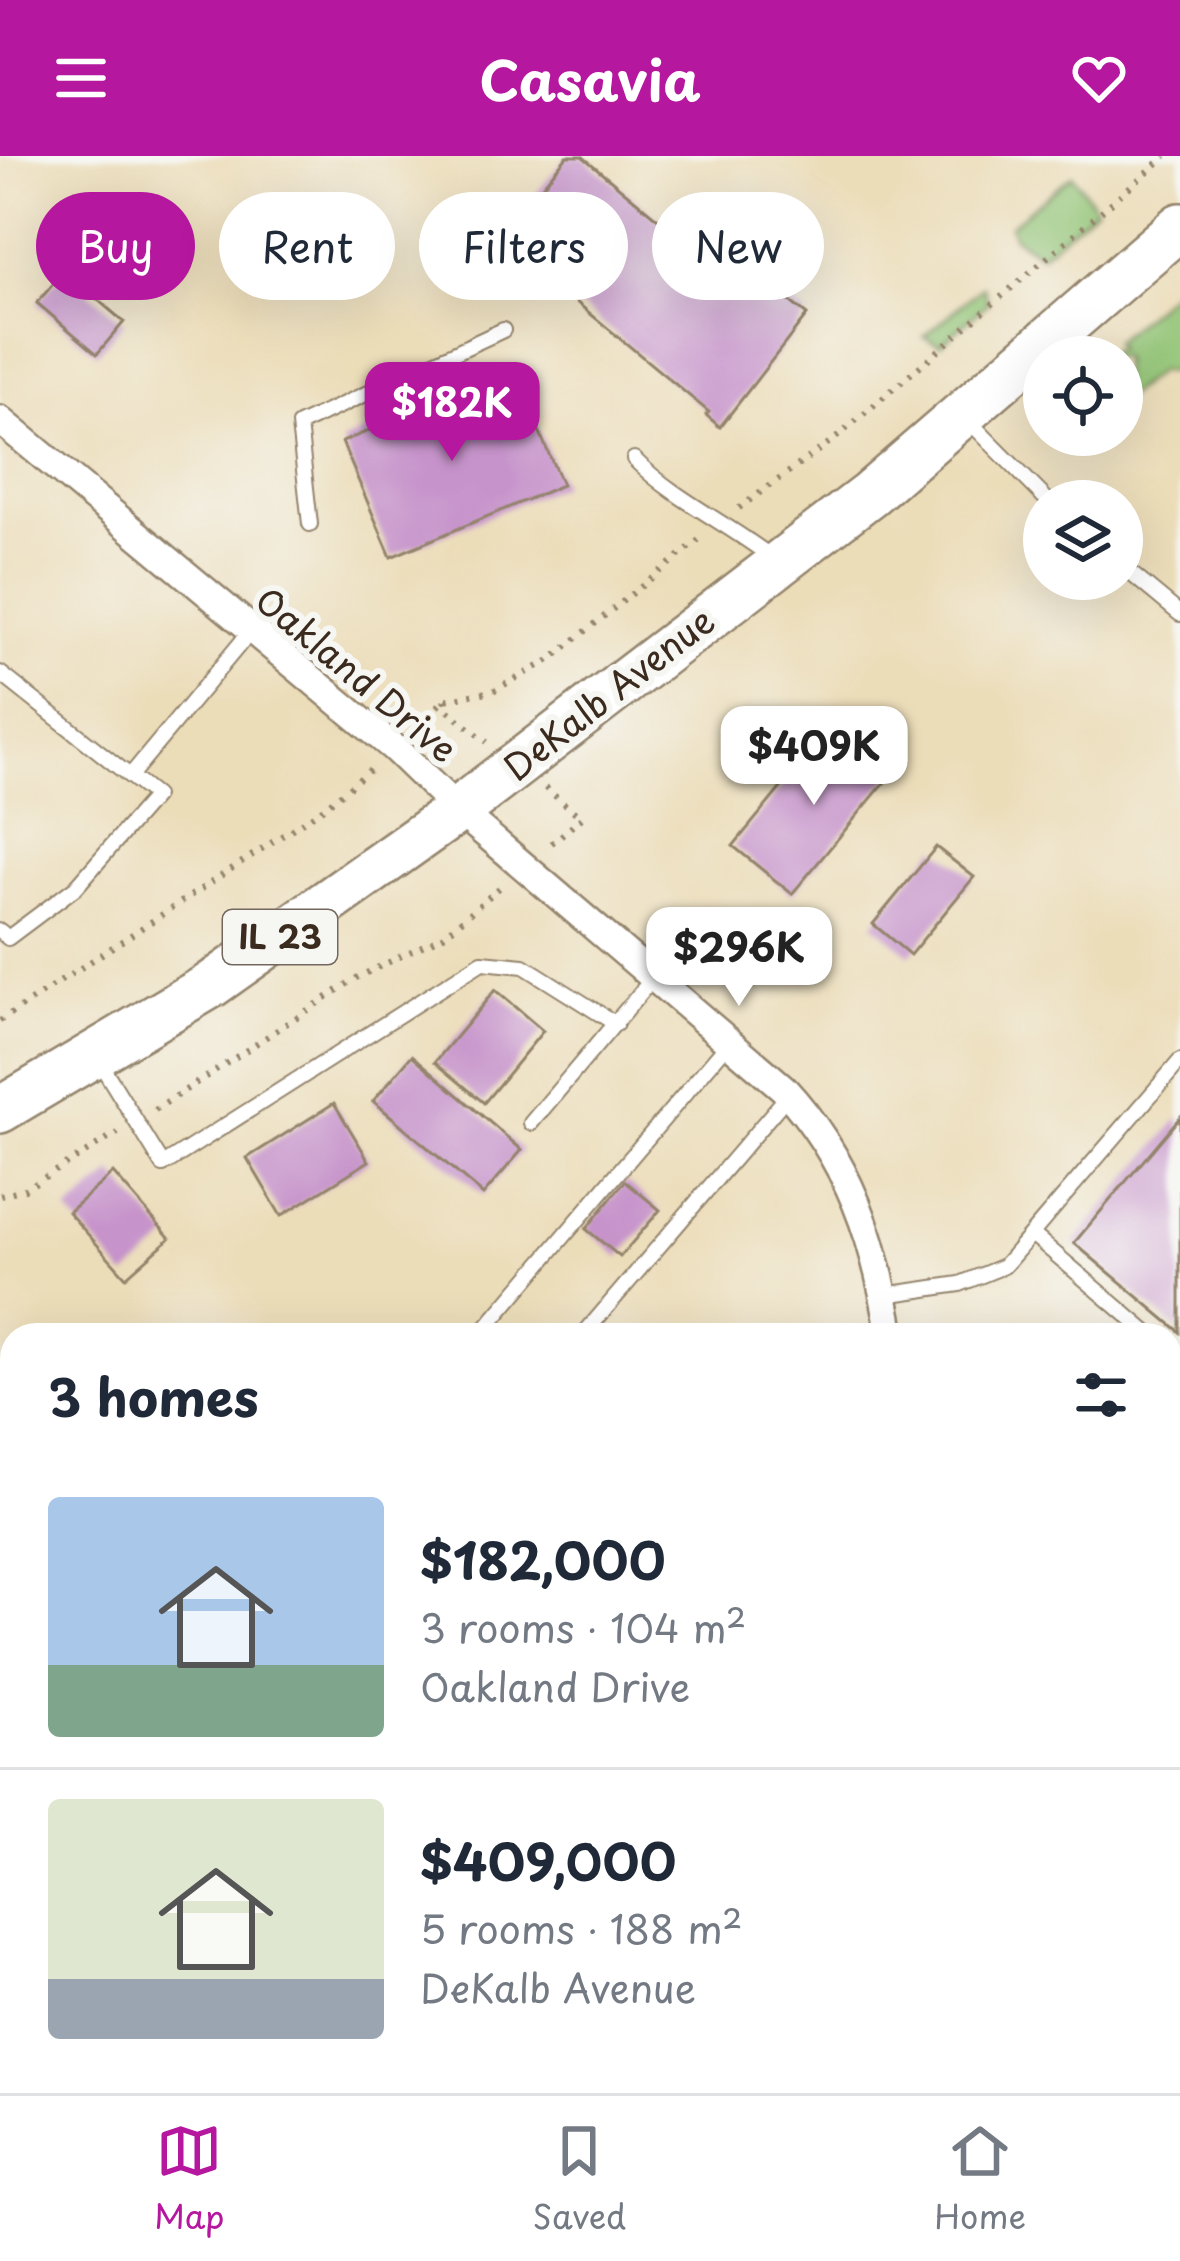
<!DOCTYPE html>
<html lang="en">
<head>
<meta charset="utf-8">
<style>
	body { margin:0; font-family:"Playpen Sans",sans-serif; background:#f2f2f3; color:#1f2937; height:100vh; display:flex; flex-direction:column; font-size:45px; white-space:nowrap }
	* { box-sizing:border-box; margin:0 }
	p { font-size:39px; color:#747a83 }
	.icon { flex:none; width:66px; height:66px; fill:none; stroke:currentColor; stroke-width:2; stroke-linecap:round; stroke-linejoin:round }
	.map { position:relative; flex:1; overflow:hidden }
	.panel { position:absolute; left:0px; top:1167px; width:1182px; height:771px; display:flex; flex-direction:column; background:#fff; border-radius:36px 36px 0 0; box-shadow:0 12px 48px #0002 }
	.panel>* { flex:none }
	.hud { position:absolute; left:36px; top:36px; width:1110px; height:108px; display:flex; gap:24px }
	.tools { position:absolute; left:1023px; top:180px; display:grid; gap:24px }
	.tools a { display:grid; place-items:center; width:120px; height:120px; border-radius:50%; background:#fff; box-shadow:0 12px 48px #0002; font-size:60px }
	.price { position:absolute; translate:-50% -102px; padding:0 27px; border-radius:24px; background:#fff; color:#222; font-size:39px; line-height:78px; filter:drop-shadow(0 3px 6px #0008) }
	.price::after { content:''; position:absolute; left:50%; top:72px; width:36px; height:27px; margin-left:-18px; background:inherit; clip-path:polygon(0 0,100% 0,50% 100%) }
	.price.active { background:#b5179e; color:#fff }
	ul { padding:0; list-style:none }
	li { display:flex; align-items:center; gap:36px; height:300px; padding:0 48px }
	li+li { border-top:3px solid #e0e1e3 }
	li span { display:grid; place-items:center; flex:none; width:336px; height:240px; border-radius:12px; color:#555 }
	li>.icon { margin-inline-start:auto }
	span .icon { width:144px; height:144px; fill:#fffc; stroke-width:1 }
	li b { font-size:51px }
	h2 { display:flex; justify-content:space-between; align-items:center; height:144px; padding:0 48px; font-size:51px }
	.chip { padding:0 42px; border-radius:54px; background:#fff; box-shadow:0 12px 48px #0002; font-size:42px; line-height:108px }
	.chip.active { background:#b5179e; color:#fff }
	header { display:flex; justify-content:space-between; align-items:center; height:156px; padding:0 48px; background:#b5179e; color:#fff; font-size:54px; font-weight:700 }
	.tabs { display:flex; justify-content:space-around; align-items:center; height:168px; border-top:3px solid #e0e1e3; background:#fff; font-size:33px; color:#747a83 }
	.tabs a { display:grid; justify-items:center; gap:6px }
	.tabs .active { color:#b5179e }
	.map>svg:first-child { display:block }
</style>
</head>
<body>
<header><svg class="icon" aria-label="menu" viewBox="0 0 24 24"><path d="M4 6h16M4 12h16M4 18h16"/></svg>Casavia<svg class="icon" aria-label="heart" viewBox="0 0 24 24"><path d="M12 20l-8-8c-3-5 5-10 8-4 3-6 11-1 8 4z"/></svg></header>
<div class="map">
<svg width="1180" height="1937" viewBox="0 0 1180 1937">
	<rect width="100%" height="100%" fill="#f6f6f2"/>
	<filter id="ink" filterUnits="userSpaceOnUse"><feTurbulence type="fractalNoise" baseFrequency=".00833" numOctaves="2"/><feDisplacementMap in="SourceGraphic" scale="24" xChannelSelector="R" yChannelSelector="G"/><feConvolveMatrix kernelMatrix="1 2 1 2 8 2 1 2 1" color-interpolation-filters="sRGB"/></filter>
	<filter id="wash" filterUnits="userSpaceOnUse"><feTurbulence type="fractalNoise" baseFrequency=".004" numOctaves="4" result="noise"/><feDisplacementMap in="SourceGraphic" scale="48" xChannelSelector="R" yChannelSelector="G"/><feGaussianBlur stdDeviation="2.7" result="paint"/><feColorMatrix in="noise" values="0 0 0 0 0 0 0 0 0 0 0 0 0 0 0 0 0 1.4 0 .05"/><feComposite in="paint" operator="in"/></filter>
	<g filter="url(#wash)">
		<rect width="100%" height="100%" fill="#ecddb9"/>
		<g fill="#91c373" stroke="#667648" stroke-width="3">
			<polygon points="1072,19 1096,51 1040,99 1013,80 1010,69"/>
			<polygon points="1180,129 1180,218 1159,215 1122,244 1122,201 1096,201 1117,192 1113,186"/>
			<polygon points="983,130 988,147 941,188 924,181"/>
		</g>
		<g id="blocks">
			<g fill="#c693ca">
				<polygon points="567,0 582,0 733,125 746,110 807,159 720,271 706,259 709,256 499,82"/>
				<polygon points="64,115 124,166 97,198 37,147"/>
				<polygon points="513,214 562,329 391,401 342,286"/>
				<polygon points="835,566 894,615 792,738 733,690"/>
				<polygon points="936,691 974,721 910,799 873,768"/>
				<polygon points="495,834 543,875 484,947 435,906"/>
				<polygon points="412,899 522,994 483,1039 373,945"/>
				<polygon points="334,947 369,1005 281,1060 247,1002"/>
				<polygon points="1180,961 1180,1176 1074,1087"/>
				<polygon points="113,1017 170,1082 126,1121 68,1056"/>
				<polygon points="625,1025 660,1054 620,1101 586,1073"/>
				<polygon points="1170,1803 1180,1812 1180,1937 1165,1926 1170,1926"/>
			</g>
		</g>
	</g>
	<g filter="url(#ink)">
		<use href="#blocks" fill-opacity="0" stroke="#94846c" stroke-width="3"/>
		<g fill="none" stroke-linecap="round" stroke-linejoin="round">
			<g stroke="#94846c" stroke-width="18">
				<g id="lane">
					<polyline points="967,263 1048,345"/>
					<path d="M634 303C675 344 729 368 775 404"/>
					<polyline points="310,368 299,269 503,174"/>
					<polyline points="1122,410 1180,458"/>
					<polyline points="0,517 155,640 76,731 8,782 0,775"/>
					<polyline points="130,620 249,477"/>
					<polyline points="97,902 163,1009 482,806 524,810 616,868"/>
					<polyline points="531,967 653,822"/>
					<polyline points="1032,1078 1150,1179"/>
					<polyline points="885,1139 960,1128 1004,1110 1180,905"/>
					<polyline points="480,1179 729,886"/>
					<polyline points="583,1179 789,938"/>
					<polyline points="1170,1196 1180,1205"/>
					<polyline points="1170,1557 1180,1545"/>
				</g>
			</g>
			<g stroke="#94846c" stroke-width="32">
				<g id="street">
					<path d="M0 264 394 592 458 654 783 932C849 1003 876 1085 891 1179"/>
					<polyline points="1170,1626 1180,1635"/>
				</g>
			</g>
			<g stroke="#94846c" stroke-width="50">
				<polyline id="primary" points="0,954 211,829 458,654 870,338 1180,70"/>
			</g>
			<g stroke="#94846c" stroke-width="6" stroke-dasharray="3 9" stroke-linecap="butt">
				<polyline points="739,352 837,281 1166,0"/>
				<polyline points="444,544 446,553 487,586"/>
				<polyline points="412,576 444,544 493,535 550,504 705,379"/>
				<polyline points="545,632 582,662 547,691"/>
				<polyline points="0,865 321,654 376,609"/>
				<polyline points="155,954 358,821 443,780 505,727"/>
				<polyline points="0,1039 25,1033 118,977"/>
			</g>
			<use href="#lane" stroke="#fff" stroke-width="14"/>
			<use href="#street" stroke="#fff" stroke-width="27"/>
			<use href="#primary" stroke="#fff" stroke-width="45"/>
		</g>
	</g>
	<g text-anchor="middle" stroke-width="12" stroke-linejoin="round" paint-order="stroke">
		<rect fill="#f6f6f2" stroke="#73675e" stroke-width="3" x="223" y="754" width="114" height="54" rx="9"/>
		<g font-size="33" font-weight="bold" fill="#3b2a1e">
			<text x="280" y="793">IL 23</text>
		</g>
		<g font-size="36" fill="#3b2a1e" stroke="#f6f6f2">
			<text transform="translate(356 519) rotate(40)" y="13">Oakland Drive</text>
			<text transform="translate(609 538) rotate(-38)" y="13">DeKalb Avenue</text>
		</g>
	</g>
</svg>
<div class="tools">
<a><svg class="icon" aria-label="locate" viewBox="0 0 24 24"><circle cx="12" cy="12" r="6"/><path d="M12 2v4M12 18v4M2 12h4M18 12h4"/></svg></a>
<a><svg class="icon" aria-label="layers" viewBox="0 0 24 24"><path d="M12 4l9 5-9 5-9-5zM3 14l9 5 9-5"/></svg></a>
</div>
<b class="price active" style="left:452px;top:308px">$182K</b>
<b class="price" style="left:814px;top:652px">$409K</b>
<b class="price" style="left:739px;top:853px">$296K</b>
<div class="hud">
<a class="chip active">Buy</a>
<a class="chip">Rent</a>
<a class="chip">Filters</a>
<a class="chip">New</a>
</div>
<section class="panel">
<h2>3 homes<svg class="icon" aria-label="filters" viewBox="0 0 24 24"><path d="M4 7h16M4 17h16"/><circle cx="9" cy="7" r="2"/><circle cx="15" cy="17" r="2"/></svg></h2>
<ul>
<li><span style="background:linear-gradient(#a9c7e8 70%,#7fa58c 0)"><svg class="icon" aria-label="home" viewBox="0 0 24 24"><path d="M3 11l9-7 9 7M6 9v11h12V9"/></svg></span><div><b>$182,000</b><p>3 rooms · 104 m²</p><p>Oakland Drive</p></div></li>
<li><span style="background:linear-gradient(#dfe7d0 75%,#9aa5b1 0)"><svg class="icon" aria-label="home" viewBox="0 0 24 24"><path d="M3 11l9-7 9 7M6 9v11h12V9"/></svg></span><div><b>$409,000</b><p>5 rooms · 188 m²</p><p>DeKalb Avenue</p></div></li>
</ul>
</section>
</div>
<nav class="tabs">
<a class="active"><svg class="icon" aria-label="map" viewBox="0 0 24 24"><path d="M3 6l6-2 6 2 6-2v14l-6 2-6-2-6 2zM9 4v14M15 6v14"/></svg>Map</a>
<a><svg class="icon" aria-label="saved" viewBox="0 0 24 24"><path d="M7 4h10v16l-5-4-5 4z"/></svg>Saved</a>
<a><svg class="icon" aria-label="home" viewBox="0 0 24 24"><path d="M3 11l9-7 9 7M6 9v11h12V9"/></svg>Home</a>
</nav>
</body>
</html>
